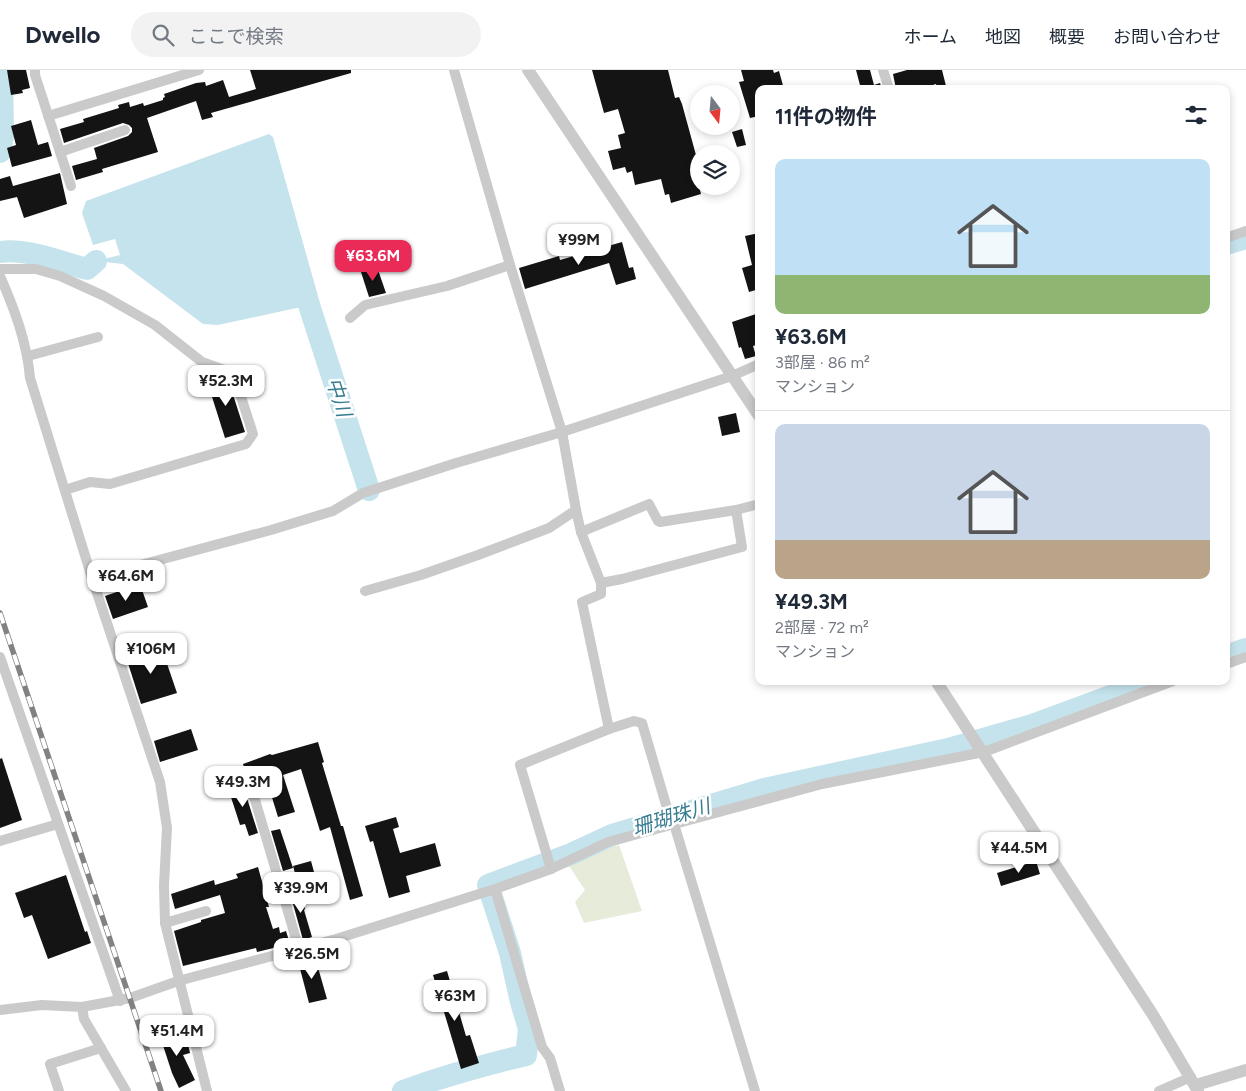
<!DOCTYPE html>
<html lang="ja">
<head>
<meta charset="utf-8">
<style>
	body { margin:0; font-family:Figtree,"Noto Sans JP",sans-serif; background:#f2f2f3; color:#1f2937; height:100vh; display:flex; flex-direction:column; font-size:19px; white-space:nowrap }
	* { box-sizing:border-box; margin:0 }
	p { font-size:16px; color:#747a83 }
	.icon { flex:none; width:28px; height:28px; fill:none; stroke:currentColor; stroke-width:2; stroke-linecap:round; stroke-linejoin:round }
	.map { position:relative; flex:1; overflow:hidden }
	.sheet { position:absolute; left:755px; top:15px; width:475px; height:600px; display:flex; flex-direction:column; background:#fff; border-radius:10px; box-shadow:0 2px 8px #0003 }
	.sheet>* { flex:none }
	.needle { width:32px; rotate:164deg }
	.controls { position:absolute; left:690px; top:15px; display:grid; gap:10px }
	.controls a { display:grid; place-items:center; width:50px; height:50px; border-radius:50%; background:#fff; box-shadow:0 2px 8px #0003; font-size:25px }
	.price { position:absolute; translate:-50% -42px; padding:0 11px; border-radius:10px; background:#fff; color:#222; font-size:16px; line-height:32px; filter:drop-shadow(0 1px 2px #0008) }
	.price::after { content:''; position:absolute; left:50%; top:30px; width:15px; height:11px; margin-left:-8px; background:inherit; clip-path:polygon(0 0,100% 0,50% 100%) }
	.price.active { background:#ea2a57; color:#fff }
	ul { padding:0; list-style:none }
	li { display:grid; align-content:center; gap:10px; height:265px; padding:0 20px }
	li+li { border-top:1px solid #e0e1e3 }
	li span { display:grid; place-items:center; height:155px; border-radius:10px; color:#555 }
	li>.icon { margin-inline-start:auto }
	span .icon { width:90px; height:90px; fill:#fffc; stroke-width:1 }
	li b { font-size:21px }
	h2 { display:flex; justify-content:space-between; align-items:center; height:60px; padding:0 20px; font-size:21px }
	header { display:flex; align-items:center; gap:30px; box-sizing:border-box; height:70px; padding:0 25px; background:#fff; border-bottom:1px solid #e0e1e3 }
	header strong { font-size:24px }
	nav { display:flex; gap:28px; margin-inline-start:auto; font-size:18px }
	.search { width:350px; height:45px; background:#f2f2f3; display:flex; align-items:center; gap:12px; box-sizing:border-box; padding:0 18px; border-radius:28px; color:#747a83; font-size:19px }
	.map>svg:first-child { display:block }
</style>
</head>
<body>
<header>
<strong>Dwello</strong>
<div class="search"><svg class="icon" aria-label="search" viewBox="0 0 24 24"><circle cx="10" cy="10" r="6"/><path d="M15 15l6 6"/></svg>ここで検索</div>
<nav><a>ホーム</a><a>地図</a><a>概要</a><a>お問い合わせ</a></nav>
</header>
<div class="map">
<svg width="1246" height="1021" viewBox="0 0 1246 1021">
	<rect width="100%" height="100%" fill="#fff"/>
	<polygon fill="#e6ebda" points="619,775 642,841 584,853 575,832 585,820 569,796 603,779"/>
	<polygon fill="#c5e3ec" points="269,64 273,67 320,233 218,255 203,254 123,194 96,191 120,185 115,169 93,175 82,143 86,131"/>
	<g fill="none" stroke-linecap="round" stroke-linejoin="round">
		<g stroke="#c5e3ec" stroke-width="22">
			<polyline points="0,82 3,66 2,0"/>
			<polyline points="1226,174 1246,168"/>
			<path d="M0 182C26 178 61 192 87 199L96 191"/>
			<polyline points="309,235 369,420"/>
			<polyline points="1226,586 1246,579"/>
			<path d="M403 1021C444 1006 484 995 526 985L529 959 521 932 510 883 488 815 571 784 612 765 764 719 948 679 1032 655 1151 611"/>
		</g>
	</g>
	<g fill="#141414">
		<polygon points="7,0 26,0 30,18 22,20 23,23 11,25"/>
		<polygon points="250,0 351,0 351,3 211,43 213,47 202,50 196,31 147,48 158,82 102,99 103,102 76,110 72,96 97,89 94,78 128,66 132,62 132,58 129,55 123,53 64,73 60,59 84,52 83,49 119,38 118,35 129,32 130,37 143,33 144,36 163,30 163,28 165,27 164,24 196,13 205,12 206,16 223,10 229,27 256,19"/>
		<polygon points="592,0 668,0 675,28 679,27 682,34 699,96 699,116 701,124 671,133 669,124 665,125 661,109 635,115 632,101 627,103 625,97 613,100 608,81 621,78 618,65 625,63 618,39 604,43"/>
		<polygon points="741,0 773,0 774,3 779,1 784,19 759,19 759,46 750,48 739,12 744,11"/>
		<polygon points="856,0 870,0 874,15 880,13 882,19 861,19"/>
		<polygon points="907,0 942,0 946,16 937,19 936,14 920,19 896,19 893,4"/>
		<polygon points="31,50 38,75 48,72 52,86 12,97 7,78 16,75 11,56"/>
		<polygon points="742,59 746,75 737,77 732,62"/>
		<polygon points="60,103 67,134 24,148 17,127 0,131 0,109 10,106 13,116"/>
		<polygon points="759,163 759,219 749,222 742,198 752,195 745,166"/>
		<polygon points="622,172 629,198 633,197 636,209 616,215 609,193 525,219 519,198 559,186 560,190"/>
		<polygon points="377,197 386,223 369,227 361,202"/>
		<polygon points="759,243 759,274 753,276 756,286 745,289 741,277 739,278 732,252"/>
		<polygon points="222,306 228,309 245,362 225,368 207,311"/>
		<polygon points="736,343 740,362 722,366 718,347"/>
		<polygon points="140,514 148,537 113,549 105,526"/>
		<polygon points="161,576 177,623 141,634 126,587"/>
		<polygon points="191,659 198,680 160,692 154,671"/>
		<polygon points="318,672 324,692 322,693 341,756 343,756 363,826 350,830 330,757 320,761 301,699 283,705 295,742 278,747 266,708 249,714 243,694 270,684 272,685"/>
		<polygon points="2,688 22,750 0,758 0,689"/>
		<polygon points="246,713 248,718 246,725 258,763 249,766 245,754 240,755 228,718"/>
		<polygon points="396,747 399,757 393,759 400,783 435,773 441,796 406,806 410,822 389,828 373,771 370,772 365,756"/>
		<polygon points="280,759 293,798 283,801 271,761"/>
		<polygon points="311,791 317,813 299,818 293,796"/>
		<polygon points="1036,791 1040,804 1001,816 997,803"/>
		<polygon points="258,797 269,837 266,837 273,859 279,857 280,863 286,861 290,874 257,882 256,878 183,896 174,861 201,852 201,850 225,843 220,825 175,839 171,824 214,810 215,815 238,808 236,804"/>
		<polygon points="66,805 85,862 87,861 91,873 48,889 32,845 24,848 15,823"/>
		<polygon points="300,820 305,839 304,840 312,867 303,870 290,823"/>
		<polygon points="315,887 327,929 309,933 298,891"/>
		<polygon points="447,901 466,966 470,965 479,993 461,999 433,905"/>
		<polygon points="170,956 176,973 187,969 190,983 183,985 195,1010 179,1018 172,1003 158,960"/>
	</g>
	<g fill="none" stroke-linecap="round" stroke-linejoin="round">
		<g stroke="#cacaca" stroke-width="10">
			<polyline points="35,0 35,5 71,116"/>
			<polyline points="454,0 510,195 562,362 576,440 581,462 601,513 601,524 582,532 609,659"/>
			<polyline points="883,0 889,19"/>
			<polyline points="48,46 199,0"/>
			<polyline points="60,82 125,60"/>
			<polyline points="1226,168 1246,161"/>
			<polyline points="0,199 36,199 60,206 104,226 155,255 202,292 230,302 234,305 253,364 246,374 110,414 90,412 65,420"/>
			<path d="M0 206C14 238 27 272 30 308L92 508 160 712 167 758 164 815 165 853 207 1021"/>
			<polyline points="350,248 365,235 447,216 510,195"/>
			<polyline points="28,286 98,267"/>
			<polyline points="581,462 649,434 658,451 660,452 736,440 759,434"/>
			<polyline points="92,508 271,460 333,441 363,423 456,393 562,362 732,306 759,294"/>
			<polyline points="601,513 622,509 742,477 736,440"/>
			<polyline points="365,521 421,505 478,485 549,458 576,440"/>
			<polyline points="0,587 120,931"/>
			<polyline points="1226,594 1246,587"/>
			<polyline points="253,723 299,879"/>
			<polyline points="674,754 755,1021"/>
			<polyline points="0,771 58,754"/>
			<polyline points="551,799 520,695 609,659 634,651 642,653 672,755"/>
			<polyline points="495,819 542,977 550,988 560,1021"/>
			<polyline points="165,853 206,841"/>
			<polyline points="82,937 84,949 126,1021"/>
			<polyline points="0,940 42,935 82,937 130,928 178,911 336,869 495,819 551,799 608,772 822,714 984,682 1173,611"/>
			<polyline points="59,1021 50,994 101,978"/>
			<polyline points="1159,1021 1191,1007"/>
		</g>
		<g stroke="#cacaca" stroke-width="12">
			<polyline points="528,0 759,346"/>
			<polyline points="936,611 1153,945 1198,1021"/>
			<polyline points="1196,1015 1246,1000"/>
		</g>
		<g stroke="#828282" stroke-width="5.5">
			<polyline id="rail" points="0,543 161,1021"/>
		</g>
		<use href="#rail" stroke="#fff" stroke-width="4" stroke-dasharray="11" stroke-linecap="butt"/>
	</g>
	<g text-anchor="middle" stroke-width="5" stroke-linejoin="round" paint-order="stroke">
		<g font-size="20" font-style="italic" fill="#397d91" stroke="#fff">
			<text transform="translate(339 327) rotate(72)" y="7">中川</text>
			<text transform="translate(671 747) rotate(-17)" y="7">珊瑚珠川</text>
		</g>
	</g>
</svg>
<div class="controls">
<a><svg class="needle" viewBox="-14 -14 28 28"><path d="M0-13l5 13h-10z" fill="#e53935"/><path d="M0 13l5-13h-10z" fill="#747a83"/></svg></a>
<a><svg class="icon" aria-label="layers" viewBox="0 0 24 24"><path d="M12 4l9 5-9 5-9-5zM3 14l9 5 9-5"/></svg></a>
</div>
<b class="price" style="left:579px;top:196px">¥99M</b>
<b class="price active" style="left:373px;top:212px">¥63.6M</b>
<b class="price" style="left:226px;top:337px">¥52.3M</b>
<b class="price" style="left:126px;top:532px">¥64.6M</b>
<b class="price" style="left:151px;top:605px">¥106M</b>
<b class="price" style="left:243px;top:738px">¥49.3M</b>
<b class="price" style="left:1019px;top:804px">¥44.5M</b>
<b class="price" style="left:301px;top:844px">¥39.9M</b>
<b class="price" style="left:312px;top:910px">¥26.5M</b>
<b class="price" style="left:455px;top:952px">¥63M</b>
<b class="price" style="left:177px;top:987px">¥51.4M</b>
<section class="sheet">
<h2>11件の物件<svg class="icon" aria-label="filters" viewBox="0 0 24 24"><path d="M4 7h16M4 17h16"/><circle cx="9" cy="7" r="2"/><circle cx="15" cy="17" r="2"/></svg></h2>
<ul>
<li><span style="background:linear-gradient(#bfe0f5 75%,#8fb573 0)"><svg class="icon" aria-label="home" viewBox="0 0 24 24"><path d="M3 11l9-7 9 7M6 9v11h12V9"/></svg></span><div><b>¥63.6M</b><p>3部屋 · 86 m²</p><p>マンション</p></div></li>
<li><span style="background:linear-gradient(#c9d6e8 75%,#b9a48a 0)"><svg class="icon" aria-label="home" viewBox="0 0 24 24"><path d="M3 11l9-7 9 7M6 9v11h12V9"/></svg></span><div><b>¥49.3M</b><p>2部屋 · 72 m²</p><p>マンション</p></div></li>
</ul>
</section>
</div>
</body>
</html>
